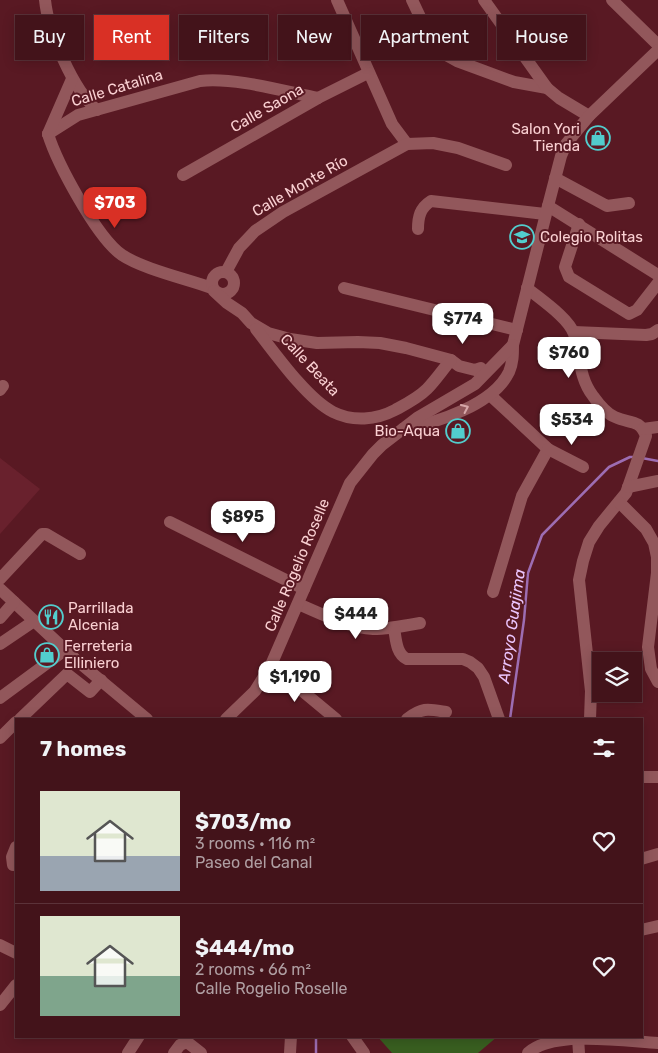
<!DOCTYPE html>
<html lang="en">
<head>
<meta charset="utf-8">
<style>
	body { margin:0; font-family:Rubik,sans-serif; background:#4d2027; color:#f1f3f6; height:100vh; display:flex; flex-direction:column; font-size:19px; white-space:nowrap }
	* { box-sizing:border-box; margin:0 }
	p { font-size:16px; color:#af9ea2 }
	.icon { flex:none; width:28px; height:28px; fill:none; stroke:currentColor; stroke-width:2; stroke-linecap:round; stroke-linejoin:round }
	.map { position:relative; flex:1; overflow:hidden }
	.side { position:absolute; left:15px; top:718px; width:628px; height:320px; display:flex; flex-direction:column; background:#43131a; border-radius:0px; box-shadow:0 2px 12px #0003,0 0 0 1px #5b3239 }
	.side>* { flex:none }
	.guide { position:absolute; left:15px; top:15px; width:629px; height:45px; display:flex; gap:10px }
	.controls { position:absolute; left:592px; top:652px; display:grid; gap:10px }
	.controls a { display:grid; place-items:center; width:50px; height:50px; border-radius:0px; background:#43131a; box-shadow:0 2px 12px #0003,0 0 0 1px #5b3239; font-size:25px }
	.price { position:absolute; translate:-50% -42px; padding:0 11px; border-radius:10px; background:#fff; color:#222; font-size:16px; line-height:32px; filter:drop-shadow(0 1px 2px #0008) }
	.price::after { content:''; position:absolute; left:50%; top:30px; width:15px; height:11px; margin-left:-8px; background:inherit; clip-path:polygon(0 0,100% 0,50% 100%) }
	.price.selected { background:#d93025; color:#fff }
	ul { padding:0; list-style:none }
	li { display:flex; align-items:center; gap:15px; height:125px; padding:0 25px }
	li+li { border-top:1px solid #5b3239 }
	li span { display:grid; place-items:center; flex:none; width:140px; height:100px; border-radius:0px; color:#555 }
	li>.icon { margin-inline-start:auto }
	span .icon { width:60px; height:60px; fill:#fffc; stroke-width:1 }
	li b { font-size:21px }
	h2 { display:flex; justify-content:space-between; align-items:center; height:60px; padding:0 25px; font-size:21px }
	.tag { padding:0 18px; border-radius:0px; background:#43131a; box-shadow:0 2px 12px #0003,0 0 0 1px #5b3239; font-size:18px; line-height:45px }
	.tag.selected { background:#d93025; color:#fff }
	.map>svg:first-child { display:block }
</style>
</head>
<body>
<div class="map">
<svg width="658" height="1053" viewBox="0 0 658 1053">
	<rect width="100%" height="100%" fill="#591923"/>
	<polygon fill="#69212d" points="0,458 40,489 0,534"/>
	<polygon fill="#395f20" points="377,1036 498,1036 478,1053 392,1053"/>
	<g fill="none" stroke-linecap="round" stroke-linejoin="round">
		<g stroke="#9d6db2" stroke-width="2.5">
			<polyline points="642,458 658,461"/>
			<polyline points="510,719 524,620 528,573 542,535 609,467 630,457 634,457"/>
			<polyline points="316,1036 316,1053"/>
		</g>
		<g stroke="#92575b" stroke-width="12">
			<path d="M45 0C48 31 73 90 97 110"/>
			<polyline points="337,0 392,124 407,144"/>
			<polyline points="412,0 431,40 439,51 457,61 514,82 547,88"/>
			<polyline points="484,0 547,88 559,98 589,116"/>
			<polyline points="612,0 658,45"/>
			<path d="M48 134 78 115 200 81C234 77 283 91 318 98"/>
			<path d="M48 134C57 163 97 238 122 255 143 269 187 279 212 288"/>
			<polyline points="48,134 72,79"/>
			<polyline points="183,175 318,98 368,73"/>
			<polyline points="555,178 607,206 629,203"/>
			<polyline points="548,206 658,275"/>
			<polyline points="579,224 565,267 569,277 629,314 637,310 658,283"/>
			<path d="M418 229C418 217 420 208 431 201L545 214"/>
			<circle cx="223" cy="283" r="11"/>
			<polyline points="226,272 239,248 255,231 283,212 407,144 433,143 458,148 506,165"/>
			<polyline points="344,288 517,330"/>
			<path d="M527 288C540 299 569 318 574 334 581 356 578 376 593 396 598 403 607 414 615 417 629 424 639 418 646 436L626 493 599 526 589 542 583 561 579 580 591 691 590 719"/>
			<polyline points="214,291 227,303 242,313 251,323 268,333 290,339 317,343 358,342 380,343 406,348 451,360 459,366 475,370 481,368"/>
			<path d="M256 329C274 352 307 399 333 412 353 422 376 420 395 410 406 404 418 398 427 389 436 380 443 369 451 360"/>
			<polyline points="574,332 646,335 652,334 658,330"/>
			<polyline points="0,390 3,386"/>
			<polyline points="490,395 548,449 522,496 493,592"/>
			<path d="M403 429C436 423 493 405 509 372 513 363 513 354 513 345L548 206 561 156 566 144 589 116 658 50"/>
			<polyline points="643,429 658,427"/>
			<polyline points="548,449 583,467"/>
			<polyline points="628,487 658,481"/>
			<polyline points="619,502 646,529 654,543 657,557 657,573 648,647 651,669 658,682"/>
			<polyline points="170,522 304,589"/>
			<polyline points="0,579 42,534 46,534 80,554"/>
			<polyline points="0,589 75,659 147,719"/>
			<path d="M298 604C322 614 348 628 373 629 389 629 404 626 420 623"/>
			<polyline points="0,618 14,602"/>
			<path d="M394 628C396 639 396 654 407 659H463L470 662 478 668 484 677 499 719"/>
			<polyline points="0,644 34,621"/>
			<polyline points="271,665 336,719"/>
			<polyline points="0,698 65,650"/>
			<polyline points="20,719 67,674 90,692 101,680"/>
			<polyline points="226,719 255,691 271,665 350,483 373,454 382,445 417,418 475,384 513,345"/>
			<path d="M407 719C423 707 428 709 446 712"/>
			<polyline points="0,738 16,722"/>
			<polyline points="641,777 658,777"/>
			<polyline points="641,859 658,854"/>
			<polyline points="13,865 12,857 16,847"/>
			<polyline points="641,930 658,926"/>
			<polyline points="0,945 16,953"/>
			<polyline points="0,1005 16,985"/>
			<polyline points="352,1036 364,1053"/>
			<polyline points="578,1038 579,1053"/>
			<polyline points="128,1053 139,1036"/>
			<polyline points="174,1053 180,1045 187,1042 201,1053"/>
			<polyline points="290,1053 291,1036"/>
			<path d="M528 1053C553 1030 624 1041 658 1043"/>
		</g>
	</g>
	<defs><path id="oneway-chevron" d="M-2-3.5L2.5 0L-2 3.5" fill="none" stroke-width="1.6" stroke-linecap="round" stroke-linejoin="round" transform="scale(1.25)"/></defs>
	<use stroke="#d6a6a8" href="#oneway-chevron" transform="translate(465 408) rotate(-25)"/>
	<defs>
		<g id="shop-ring" transform="scale(1.25)"><circle r="9.5" fill="#591923" stroke="#52cdcd" stroke-width="1.5"/><path d="M-5-2.5h2.3a2.7 3.5 0 0 1 5.4 0H5L5.5 6h-11ZM-1.5-2.5h3a1.5 2.3 0 0 0-3 0Z" fill="#52cdcd"/></g>
		<g id="school-ring" transform="scale(1.25)"><circle r="9.5" fill="#591923" stroke="#52cdcd" stroke-width="1.5"/><path d="M0-5L7-2L0 1L-7-2ZM-4 1L0 2.5L4 1V4Q0 6-4 4Z" fill="#52cdcd"/></g>
		<g id="restaurant-ring" transform="scale(1.25)"><circle r="9.5" fill="#591923" stroke="#52cdcd" stroke-width="1.5"/><path d="M-5-6h1v4h1v-4h1v4h1v-4h1v5L-1.5 .5V6h-2V.5L-5-1ZM5-6V6H3V1.5H1.5Q1.5-4 5-6Z" fill="#52cdcd"/></g>
	</defs>
	<g fill-rule="evenodd">
		<use href="#shop-ring" x="598" y="138"/>
		<use href="#school-ring" x="522" y="237"/>
		<use href="#shop-ring" x="458" y="431"/>
		<use href="#restaurant-ring" x="51" y="617"/>
		<use href="#shop-ring" x="47" y="655"/>
	</g>
	<g text-anchor="middle" stroke-width="4" stroke-linejoin="round" paint-order="stroke">
		<g font-size="15" fill="#fad0d2" stroke="#591923">
			<text transform="translate(117 88) rotate(-17)" y="5">Calle Catalina</text>
			<text transform="translate(267 108) rotate(-30)" y="5">Calle Saona</text>
			<text transform="translate(300 186) rotate(-30)" y="5">Calle Monte Río</text>
			<text transform="translate(310 365) rotate(47)" y="5">Calle Beata</text>
			<text transform="translate(297 565) rotate(-67)" y="5">Calle Rogelio Roselle</text>
		</g>
		<g font-size="15" fill="#fad0d2" stroke="#591923" text-anchor="start">
			<text x="580" y="134" text-anchor="end">Salon Yori<tspan x="580" dy="17">Tienda</tspan></text>
			<text x="540" y="242">Colegio Rolitas</text>
			<text x="440" y="436" text-anchor="end">Bio-Aqua</text>
			<text x="68" y="613">Parrillada<tspan x="68" dy="17">Alcenia</tspan></text>
			<text x="64" y="651">Ferreteria<tspan x="64" dy="17">Elliniero</tspan></text>
		</g>
		<g font-size="16" font-style="italic" fill="#ecc5fd" stroke="#591923">
			<text transform="translate(511 626) rotate(-82)" y="6">Arroyo Guajima</text>
		</g>
	</g>
</svg>
<div class="controls">
<a><svg class="icon" aria-label="layers" viewBox="0 0 24 24"><path d="M12 4l9 5-9 5-9-5zM3 14l9 5 9-5"/></svg></a>
</div>
<b class="price selected" style="left:115px;top:229px">$703</b>
<b class="price" style="left:463px;top:345px">$774</b>
<b class="price" style="left:569px;top:379px">$760</b>
<b class="price" style="left:572px;top:446px">$534</b>
<b class="price" style="left:243px;top:543px">$895</b>
<b class="price" style="left:356px;top:640px">$444</b>
<b class="price" style="left:295px;top:703px">$1,190</b>
<div class="guide">
<a class="tag">Buy</a>
<a class="tag selected">Rent</a>
<a class="tag">Filters</a>
<a class="tag">New</a>
<a class="tag">Apartment</a>
<a class="tag">House</a>
</div>
<section class="side">
<h2>7 homes<svg class="icon" aria-label="filters" viewBox="0 0 24 24"><path d="M4 7h16M4 17h16"/><circle cx="9" cy="7" r="2"/><circle cx="15" cy="17" r="2"/></svg></h2>
<ul>
<li><span style="background:linear-gradient(#dfe7d0 65%,#9aa5b1 0)"><svg class="icon" aria-label="home" viewBox="0 0 24 24"><path d="M3 11l9-7 9 7M6 9v11h12V9"/></svg></span><div><b>$703/mo</b><p>3 rooms · 116 m²</p><p>Paseo del Canal</p></div><svg class="icon" aria-label="heart" viewBox="0 0 24 24"><path d="M12 20l-8-8c-3-5 5-10 8-4 3-6 11-1 8 4z"/></svg></li>
<li><span style="background:linear-gradient(#dfe7d0 60%,#7fa58c 0)"><svg class="icon" aria-label="home" viewBox="0 0 24 24"><path d="M3 11l9-7 9 7M6 9v11h12V9"/></svg></span><div><b>$444/mo</b><p>2 rooms · 66 m²</p><p>Calle Rogelio Roselle</p></div><svg class="icon" aria-label="heart" viewBox="0 0 24 24"><path d="M12 20l-8-8c-3-5 5-10 8-4 3-6 11-1 8 4z"/></svg></li>
</ul>
</section>
</div>
</body>
</html>
